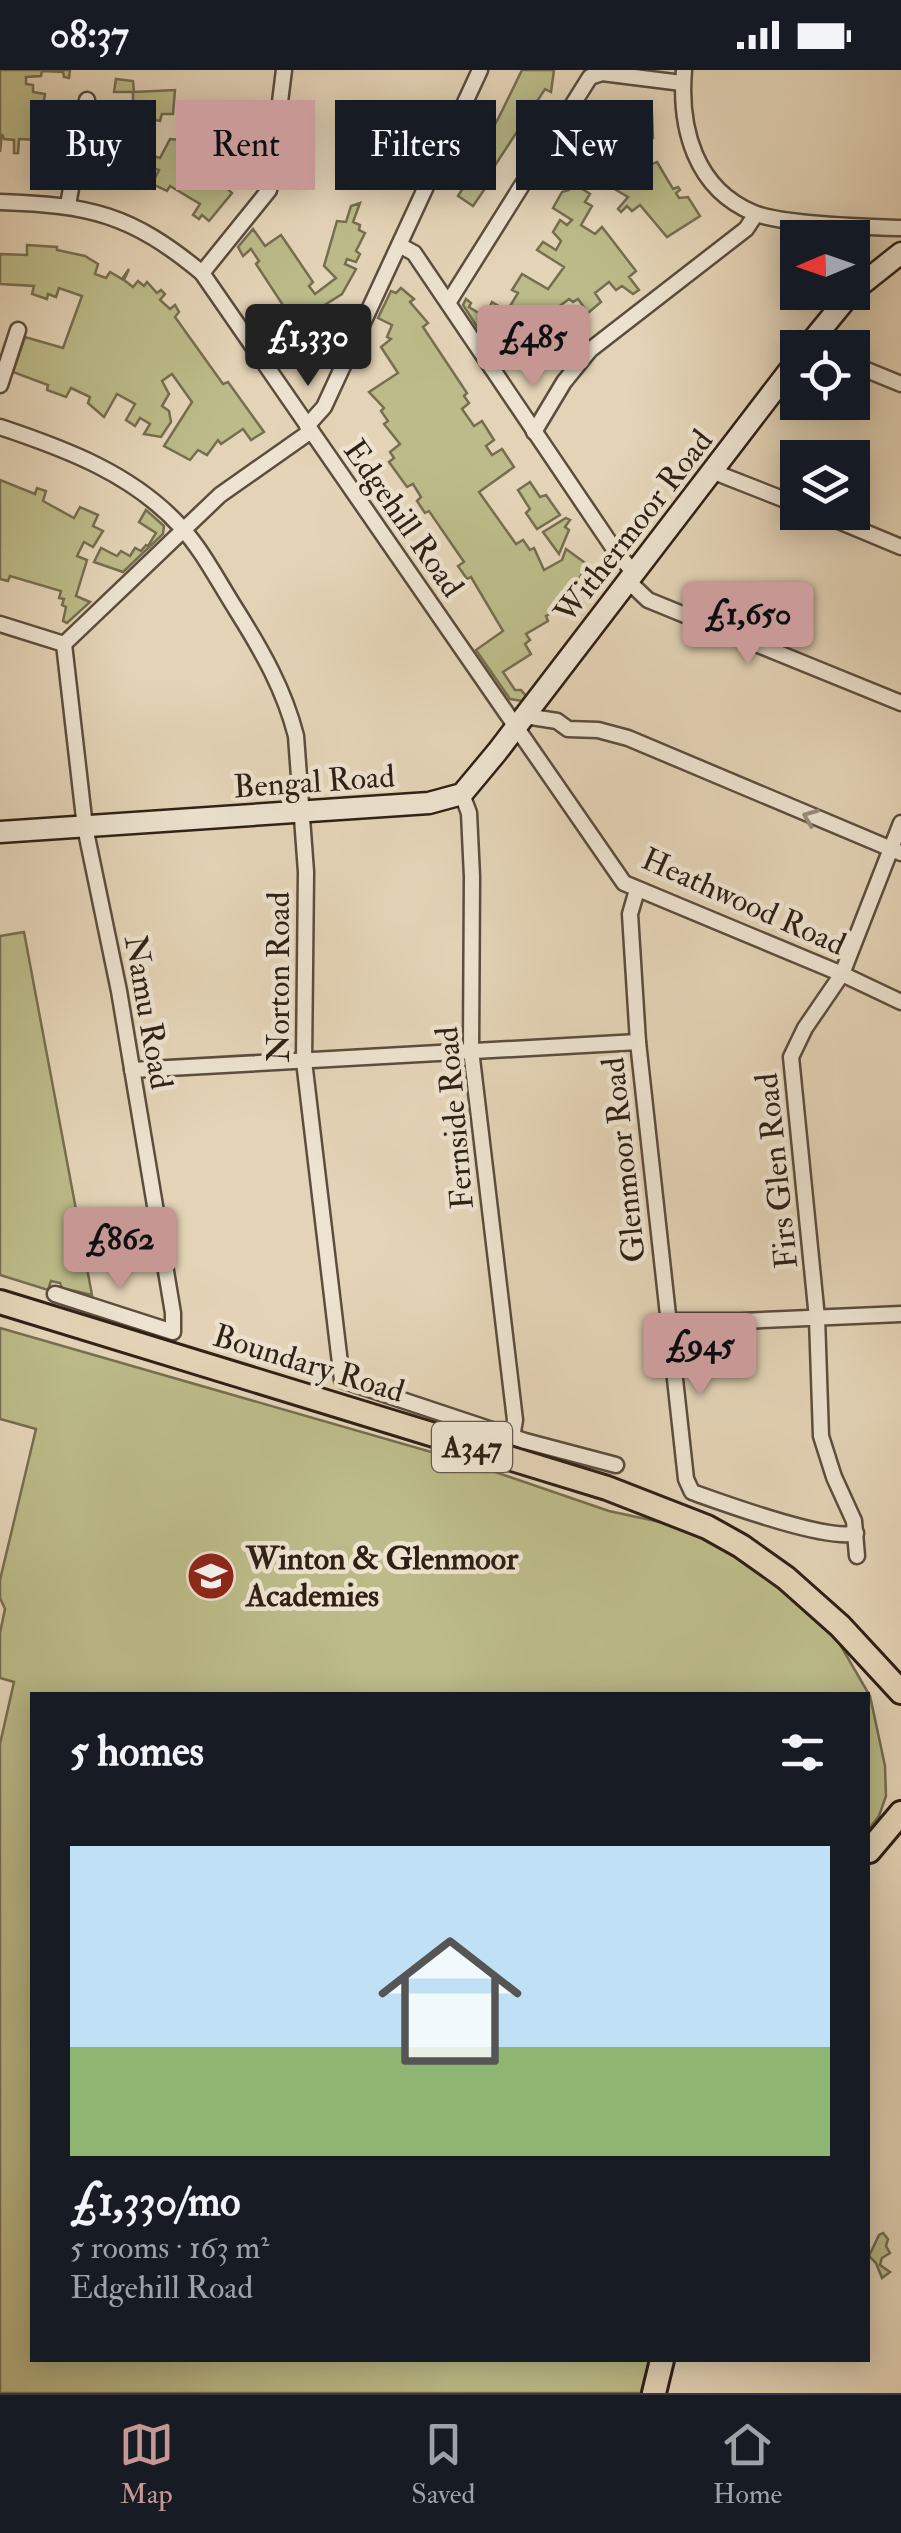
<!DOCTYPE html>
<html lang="en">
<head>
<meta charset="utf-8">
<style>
	body { margin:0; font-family:"IM FELL Double Pica",serif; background:#242831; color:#f1f3f6; height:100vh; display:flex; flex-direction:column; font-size:38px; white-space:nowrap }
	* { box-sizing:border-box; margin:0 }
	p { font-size:32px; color:#9ea1a6 }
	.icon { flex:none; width:55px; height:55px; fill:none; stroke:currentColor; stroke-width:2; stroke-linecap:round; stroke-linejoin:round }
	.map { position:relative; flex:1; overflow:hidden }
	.drawer { position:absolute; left:30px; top:1622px; width:840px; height:670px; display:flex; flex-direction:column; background:#171b24; border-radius:0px; box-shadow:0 5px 25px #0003 }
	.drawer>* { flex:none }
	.hud { position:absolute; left:30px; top:30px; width:842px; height:90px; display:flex; gap:20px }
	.needle { width:65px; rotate:268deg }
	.buttons { position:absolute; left:780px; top:150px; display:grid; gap:20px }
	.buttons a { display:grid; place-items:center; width:90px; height:90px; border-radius:0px; background:#171b24; box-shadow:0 5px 25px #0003; font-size:50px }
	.price { position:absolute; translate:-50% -85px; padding:0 22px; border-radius:10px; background:#c59692; color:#111; font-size:32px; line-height:65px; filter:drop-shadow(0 2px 5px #0008) }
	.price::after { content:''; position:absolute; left:50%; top:60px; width:30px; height:22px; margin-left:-15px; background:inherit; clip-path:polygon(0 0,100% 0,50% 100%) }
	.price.active { background:#222; color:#fff }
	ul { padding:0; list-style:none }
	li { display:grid; align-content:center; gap:20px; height:530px; padding:0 40px }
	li+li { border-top:2px solid #363941 }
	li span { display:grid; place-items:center; height:310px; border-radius:0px; color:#555 }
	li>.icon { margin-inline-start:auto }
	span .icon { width:180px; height:180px; fill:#fffc; stroke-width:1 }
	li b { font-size:42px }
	h2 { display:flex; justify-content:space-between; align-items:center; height:120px; padding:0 40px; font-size:42px }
	.pill { padding:0 35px; border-radius:0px; background:#171b24; box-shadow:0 5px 25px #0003; font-size:35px; line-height:90px }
	.pill.active { background:#c59692; color:#111 }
	.status { display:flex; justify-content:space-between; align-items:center; height:70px; padding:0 50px; background:#171b24; direction:ltr }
	.status svg { height:28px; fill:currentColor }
	.dock { display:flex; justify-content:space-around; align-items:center; height:140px; border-top:2px solid #363941; background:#171b24; font-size:28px; color:#9ea1a6 }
	.dock a { display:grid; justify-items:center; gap:5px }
	.dock .active { color:#c59692 }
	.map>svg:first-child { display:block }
</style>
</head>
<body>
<div class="status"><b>08:37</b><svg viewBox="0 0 49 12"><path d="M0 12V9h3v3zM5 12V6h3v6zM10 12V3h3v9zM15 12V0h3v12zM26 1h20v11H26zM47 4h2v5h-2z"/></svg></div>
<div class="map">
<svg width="901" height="2323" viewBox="0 0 901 2323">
	<rect width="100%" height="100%" fill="#e4d4b7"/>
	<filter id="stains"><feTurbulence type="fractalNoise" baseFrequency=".002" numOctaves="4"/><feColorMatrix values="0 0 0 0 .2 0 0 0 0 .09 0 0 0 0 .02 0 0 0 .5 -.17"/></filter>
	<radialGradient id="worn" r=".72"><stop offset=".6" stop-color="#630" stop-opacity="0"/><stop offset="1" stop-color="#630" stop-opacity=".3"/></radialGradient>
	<g fill="#bcbb89" stroke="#766e50" stroke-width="2.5">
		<polygon points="0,0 70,0 69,8 64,7 63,2 42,1 41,6 26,7 26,14 33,15 33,22 45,24 43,37 34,37 34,45 40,46 41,58 49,58 47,77 36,77 36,70 19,69 18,83 14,83 14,70 4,69 2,64 0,82"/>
		<polygon points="522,0 554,0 551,22 545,19 492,100 486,96 475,113 484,120 473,136 458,126 468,110 461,105 491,52 495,54 499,47"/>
		<polygon points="116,9 133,11 134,22 175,20 173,44 162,44 160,51 151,49 148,68 137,71 123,68 125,48 133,48 133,22 114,22"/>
		<polygon points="613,35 625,36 625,41 652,44 653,68 605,78 604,46 612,45"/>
		<polygon points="245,40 267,42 271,48 269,61 243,59"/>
		<polygon points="170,69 190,71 188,92 203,101 211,88 230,93 218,110 232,123 209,151 202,145 199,149 193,145 200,134 170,116 167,121 152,114 159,100 149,97 145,105 119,93 118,96 89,88 91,76 113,84 119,75 160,88"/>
		<polygon points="657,92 673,119 678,117 680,120 676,123 679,128 688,127 700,146 667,167 640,135 632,141 627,136 621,142 618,139 628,127 606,114 613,103 618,107"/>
		<polygon points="573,113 590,124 585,132 592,136 581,155 595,164 602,157 636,201 629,207 639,220 633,224 622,216 616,220 609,212 595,223 601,232 588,243 578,229 573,232 569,229 561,235 573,255 565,261 556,249 548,255 554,265 529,291 526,281 508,269 512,263 500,253 485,269 463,235 466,229 471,233 469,237 485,247 492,232 507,241 518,223 512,220 522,204 548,219 564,197 537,180 543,172 556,180 561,171 553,162 560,150 567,155 572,150 553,138 562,122 569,120"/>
		<polygon points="360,133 353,152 360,155 359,160 365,163 356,181 360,184 356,192 347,189 345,194 356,199 342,224 323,236 335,254 328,260 336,272 319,282 295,244 290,246 256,194 259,191 251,179 243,186 238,177 253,159 265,176 281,165 313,212 309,216 315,224 336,208 324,196 337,151 346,152 351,136"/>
		<polygon points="27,175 57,177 57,180 85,186 98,194 95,204 106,208 110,202 122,209 129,199 124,210 133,217 138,211 144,216 147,212 157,223 161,220 165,224 160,230 170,239 175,235 179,242 175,247 223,314 228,312 264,362 251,370 243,359 221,374 218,370 207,385 198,380 190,390 164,376 192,332 172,304 162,311 169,324 162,336 169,341 171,352 161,367 144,364 150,354 140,348 135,356 126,350 135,334 117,324 104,347 88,333 90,327 71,318 66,327 47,320 48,315 13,302 25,267 63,278 82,226 59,218 56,227 48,224 47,229 32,224 34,216 0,214 0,184 27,185"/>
		<polygon points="401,218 414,229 410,232 428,253 423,257 467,323 464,326 469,333 462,339 474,356 482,351 494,370 486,376 492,385 502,379 514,397 479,422 516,474 523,470 530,480 534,478 544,500 562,490 566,479 588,495 559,539 546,546 548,551 526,564 530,570 525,574 531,584 503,602 515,620 521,620 527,627 522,631 510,629 476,580 503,561 471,507 467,509 458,496 464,492 429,441 425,443 417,431 421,427 413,414 407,417 389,392 394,388 390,382 400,374 384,354 388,351 381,341 384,338 369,322 398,303 381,277 391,269 387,267 392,255 378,248 391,221 396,223"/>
		<polygon points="0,410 35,424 37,418 46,421 43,431 74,448 80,437 98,445 93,456 103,461 93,477 84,472 77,486 87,490 76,526 90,532 67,553 63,551 66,537 62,535 64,529 59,528 61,521 10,506 8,511 0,509"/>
		<polygon points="530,412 540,427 546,425 560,445 537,459 526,443 530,439 518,420"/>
		<polygon points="146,440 164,456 163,464 123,502 94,492 101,478 117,486 121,481 130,486 135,478 141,481 146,475 148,476 156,463 139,452"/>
		<polygon points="566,448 570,450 565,457 569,460 559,484 543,462"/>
		<polygon points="24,862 92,1225 62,1218 60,1213 51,1211 48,1220 0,1205 0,866"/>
		<polygon points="0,1258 466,1392 609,1441 683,1457 753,1494 831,1559 870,1626 885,1696 886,1726 879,1746 868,1760 868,1625 32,1625 32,2290 650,2290 642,2323 0,2323 0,1674 14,1612 0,1608 0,1563 5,1539 0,1528 0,1510 36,1359 0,1349"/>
		<polygon points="883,2163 888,2169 886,2176 890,2183 882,2188 880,2195 890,2202 882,2208 876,2193 869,2186 879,2165"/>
	</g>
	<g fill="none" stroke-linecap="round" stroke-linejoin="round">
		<g stroke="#5c4d3e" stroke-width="19">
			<g id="street">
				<path d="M684 0C679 58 695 119 754 143 784 155 866 157 901 158"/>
				<path d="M0 132C90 135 131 144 202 203L624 813 842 904 901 932"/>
				<polyline points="68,135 87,30"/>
				<polyline points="401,176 414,183 614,479 634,503"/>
				<polyline points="202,203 269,120 284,0"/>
				<polyline points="448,233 590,7 602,3 682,13"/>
				<polyline points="852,294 901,314"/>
				<polyline points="0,315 18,260"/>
				<polyline points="307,356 324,337 480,0"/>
				<path d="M0 357C66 379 133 404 181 457 203 481 219 513 237 541 262 581 284 619 296 666L306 802 304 991 342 1310 525 1371 616 1395"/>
				<polyline points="534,362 564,312 590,280 746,159 756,144"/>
				<polyline points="714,402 798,435"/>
				<polyline points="817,442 901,477"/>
				<polyline points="628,511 648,530 901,633"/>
				<polyline points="0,554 64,574 85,757 119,921 173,1243 173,1262 55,1224"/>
				<polyline points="64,574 220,425 311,361"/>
				<polyline points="525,646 557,651 568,659 598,660 628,668 901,783"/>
				<polyline points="462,724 469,743 472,807 471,980 515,1350 512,1367"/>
				<path d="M637 820 630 844 638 972 686 1409 692 1422C723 1433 829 1472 856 1463"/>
				<polyline points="132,1000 638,972"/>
				<polyline points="668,1251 741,1251 901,1244"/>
				<polyline points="857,1486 854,1451 834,1407 821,1366 817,1248 791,987 805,958 842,904 901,753"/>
			</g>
		</g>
		<g stroke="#2f2016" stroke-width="25">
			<g id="secondary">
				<polyline points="852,222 901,183"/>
				<polyline points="806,278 852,222"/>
				<polyline points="0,762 429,733 462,724 497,682 798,289"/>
			</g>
		</g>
		<g stroke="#2f2016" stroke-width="28">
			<g id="primary">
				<polyline points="0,1232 607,1418 707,1457 741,1476 786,1508 840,1556 901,1622"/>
				<polyline points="869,1781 901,1743"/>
				<polyline points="654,2323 662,2290"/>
			</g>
		</g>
		<use href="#street" stroke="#ede3d0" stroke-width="14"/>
		<use href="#secondary" stroke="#ede3d0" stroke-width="20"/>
		<use href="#primary" stroke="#e4d4b7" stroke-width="22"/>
	</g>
	<defs><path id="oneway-chevron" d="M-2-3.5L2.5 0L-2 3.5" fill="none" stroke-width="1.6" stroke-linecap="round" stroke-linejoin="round" transform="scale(2.5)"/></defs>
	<use stroke="#988b7c" href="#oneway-chevron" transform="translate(810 747) rotate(-158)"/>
	<defs>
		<g id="school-disc" transform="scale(2.5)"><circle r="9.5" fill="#8f2418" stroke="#ede3d0"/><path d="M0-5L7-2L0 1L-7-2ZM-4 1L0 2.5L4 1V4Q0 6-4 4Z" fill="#fff"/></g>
	</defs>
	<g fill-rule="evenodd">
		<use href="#school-disc" x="211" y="1506"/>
	</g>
	<g text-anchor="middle" stroke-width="9" stroke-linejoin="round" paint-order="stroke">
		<rect fill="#ede3d0" stroke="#685a4e" stroke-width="2.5" x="432" y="1352" width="80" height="50" rx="8"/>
		<g font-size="30" font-weight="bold" fill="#2f2016">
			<text x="472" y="1387">A347</text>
		</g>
		<g font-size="32" fill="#2f2016" stroke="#ede3d0">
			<text transform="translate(404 448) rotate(55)" y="11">Edgehill Road</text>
			<text transform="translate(633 456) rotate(-52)" y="11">Withermoor Road</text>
			<text transform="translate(314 711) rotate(-4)" y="11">Bengal Road</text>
			<text transform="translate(744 831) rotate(24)" y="11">Heathwood Road</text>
			<text transform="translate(278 907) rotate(-90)" y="11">Norton Road</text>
			<text transform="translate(149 942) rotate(80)" y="11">Namu Road</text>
			<text transform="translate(454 1048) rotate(-95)" y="11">Fernside Road</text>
			<text transform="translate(623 1090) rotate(-96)" y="11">Glenmoor Road</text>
			<text transform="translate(776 1101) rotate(-96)" y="11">Firs Glen Road</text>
			<text transform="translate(309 1293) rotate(17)" y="11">Boundary Road</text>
		</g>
		<g font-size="32" font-weight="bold" fill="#2f2016" stroke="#ede3d0" text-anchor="start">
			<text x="246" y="1499">Winton &amp; Glenmoor<tspan x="246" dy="37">Academies</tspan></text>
		</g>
	</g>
	<rect width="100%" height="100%" filter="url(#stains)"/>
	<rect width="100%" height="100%" fill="url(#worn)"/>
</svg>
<div class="buttons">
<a><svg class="needle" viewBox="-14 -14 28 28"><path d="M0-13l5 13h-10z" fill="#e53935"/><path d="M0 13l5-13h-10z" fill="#9ea1a6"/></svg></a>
<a><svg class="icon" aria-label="locate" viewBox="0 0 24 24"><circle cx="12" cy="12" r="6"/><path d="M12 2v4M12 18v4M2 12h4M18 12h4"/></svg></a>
<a><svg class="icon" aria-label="layers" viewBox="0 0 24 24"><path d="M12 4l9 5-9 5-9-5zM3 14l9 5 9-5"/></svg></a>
</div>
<b class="price active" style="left:308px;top:319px">£1,330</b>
<b class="price" style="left:533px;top:320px">£485</b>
<b class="price" style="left:748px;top:597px">£1,650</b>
<b class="price" style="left:120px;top:1222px">£862</b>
<b class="price" style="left:700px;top:1328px">£945</b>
<div class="hud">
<a class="pill">Buy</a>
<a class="pill active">Rent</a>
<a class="pill">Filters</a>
<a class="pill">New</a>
</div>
<section class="drawer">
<h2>5 homes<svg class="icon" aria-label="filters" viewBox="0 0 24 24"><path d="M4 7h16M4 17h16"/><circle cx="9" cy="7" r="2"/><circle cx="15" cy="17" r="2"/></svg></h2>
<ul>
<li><span style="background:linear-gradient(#bfe0f5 65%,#8fb573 0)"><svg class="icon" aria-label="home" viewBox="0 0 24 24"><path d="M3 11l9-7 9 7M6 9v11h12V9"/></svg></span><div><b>£1,330/mo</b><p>5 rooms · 163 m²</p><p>Edgehill Road</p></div></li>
</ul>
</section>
</div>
<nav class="dock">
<a class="active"><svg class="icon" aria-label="map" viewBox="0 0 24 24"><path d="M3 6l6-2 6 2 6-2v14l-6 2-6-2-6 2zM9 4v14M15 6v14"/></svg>Map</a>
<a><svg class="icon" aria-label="saved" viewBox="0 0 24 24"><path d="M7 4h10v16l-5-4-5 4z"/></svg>Saved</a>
<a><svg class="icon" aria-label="home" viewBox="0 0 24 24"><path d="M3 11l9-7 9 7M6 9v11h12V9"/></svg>Home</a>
</nav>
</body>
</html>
